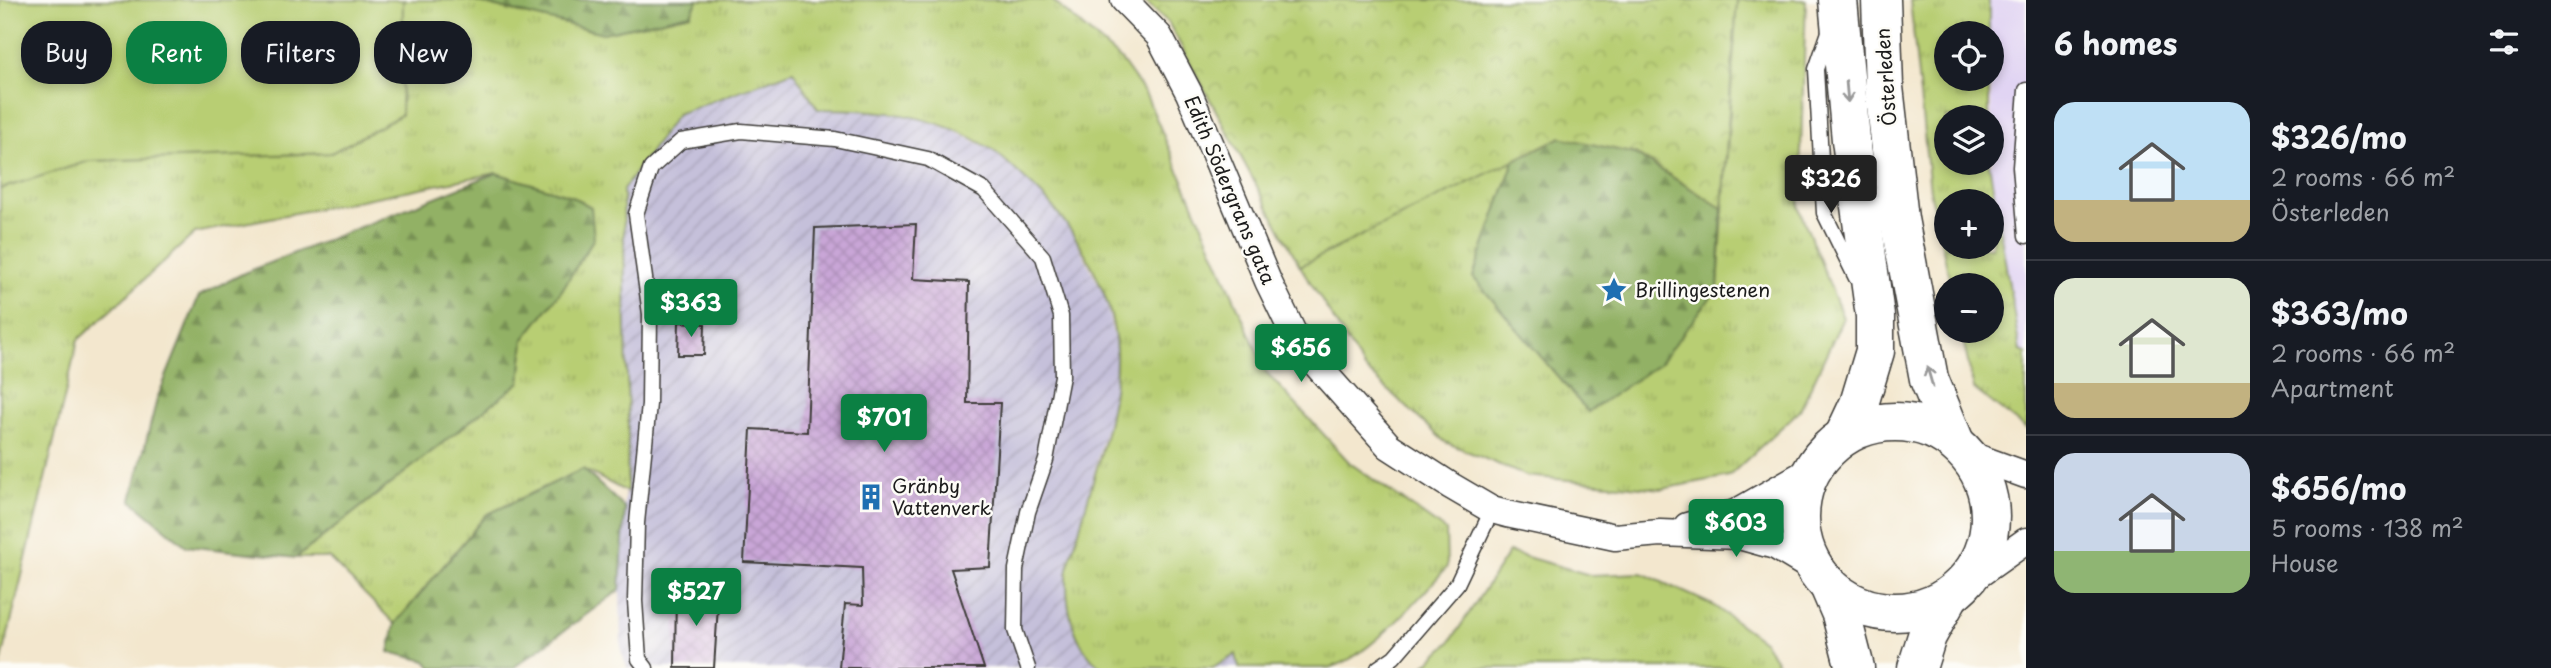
<!DOCTYPE html>
<html lang="en">
<head>
<meta charset="utf-8">
<style>
	body { margin:0; font-family:"Playpen Sans",sans-serif; background:#20242c; color:#f1f3f6; height:100vh; display:flex; flex-direction:column; font-size:26px; white-space:nowrap }
	* { box-sizing:border-box; margin:0 }
	p { font-size:23px; color:#9ea1a6 }
	.icon { flex:none; width:38px; height:38px; fill:none; stroke:currentColor; stroke-width:2; stroke-linecap:round; stroke-linejoin:round }
	.map { position:relative; flex:1; overflow:hidden }
	.side { display:flex; flex-direction:column; background:#171b24; width:525px }
	.side>* { flex:none }
	.guide { position:absolute; left:21px; top:21px; width:665px; height:63px; display:flex; gap:14px }
	.buttons { position:absolute; left:1934px; top:21px; display:grid; gap:14px }
	.buttons a { display:grid; place-items:center; width:70px; height:70px; border-radius:50%; background:#171b24; box-shadow:0 4px 10px #0003; font-size:35px }
	.price { position:absolute; translate:-50% -60px; padding:0 16px; border-radius:7px; background:#0b8043; color:#fff; font-size:23px; line-height:46px; filter:drop-shadow(0 2px 4px #0008) }
	.price::after { content:''; position:absolute; left:50%; top:42px; width:21px; height:16px; margin-left:-10px; background:inherit; clip-path:polygon(0 0,100% 0,50% 100%) }
	.price.selected { background:#222; color:#fff }
	ul { padding:0; list-style:none }
	li { display:flex; align-items:center; gap:21px; height:175px; padding:0 28px }
	li+li { border-top:2px solid #363941 }
	li span { display:grid; place-items:center; flex:none; width:196px; height:140px; border-radius:21px; color:#555 }
	li>.icon { margin-inline-start:auto }
	span .icon { width:84px; height:84px; fill:#fffc; stroke-width:1 }
	li b { font-size:30px }
	h2 { display:flex; justify-content:space-between; align-items:center; height:84px; padding:0 28px; font-size:30px }
	.chip { padding:0 24px; border-radius:28px; background:#171b24; box-shadow:0 4px 10px #0003; font-size:24px; line-height:63px }
	.chip.selected { background:#0b8043; color:#fff }
	main { display:flex; flex:1; min-height:0 }
	.map>svg:first-child { display:block }
</style>
</head>
<body>
<main>
<div class="map">
<svg width="2026" height="668" viewBox="0 0 2026 668">
	<defs>
		<pattern id="industrial-furrows" width="10" height="10" patternUnits="userSpaceOnUse" patternTransform="scale(1.75)"><rect width="10" height="10" fill="#c5c0da"/><path d="M-1 1l2-2M0 10L10 0M9 11l2-2" fill="none" stroke="#a9a4ba"/></pattern>
		<pattern id="grass-tufts" width="24" height="20" patternUnits="userSpaceOnUse" patternTransform="scale(1.75)"><rect width="24" height="20" fill="#b8ce73"/><path d="M3 7l-1-3M5 7V3M7 7l1-3M15 17l-1-3M17 17v-4M19 17l1-3" fill="none" stroke="#9eb063"/></pattern>
		<pattern id="forest-firs" width="22" height="20" patternUnits="userSpaceOnUse" patternTransform="scale(1.75)"><rect width="22" height="20" fill="#92b165"/><path d="M5 1l3.5 6h-7zM16 11l3.5 6h-7z" fill="#768f52"/></pattern>
		<pattern id="park-crowns" width="20" height="18" patternUnits="userSpaceOnUse" patternTransform="scale(1.75)"><rect width="20" height="18" fill="#b8ce73"/><path d="M2 6a3 3 0 1 1 6 0M12 15a3 3 0 1 1 6 0" fill="none" stroke="#9eb063"/></pattern>
		<pattern id="building-cross-hatch" width="8" height="8" patternUnits="userSpaceOnUse" patternTransform="scale(1.75)"><rect width="8" height="8" fill="#c9a6d7"/><path d="M0 0l8 8M0 8l8-8" fill="none" stroke="#ac8eb8"/></pattern>
	</defs>
	<rect width="100%" height="100%" fill="#fdfcf7"/>
	<filter id="ink" filterUnits="userSpaceOnUse"><feTurbulence type="fractalNoise" baseFrequency=".0143" numOctaves="2"/><feDisplacementMap in="SourceGraphic" scale="14" xChannelSelector="R" yChannelSelector="G"/><feConvolveMatrix kernelMatrix="1 2 1 2 8 2 1 2 1" color-interpolation-filters="sRGB"/></filter>
	<filter id="wash" filterUnits="userSpaceOnUse"><feTurbulence type="fractalNoise" baseFrequency=".00686" numOctaves="4" result="noise"/><feDisplacementMap in="SourceGraphic" scale="28" xChannelSelector="R" yChannelSelector="G"/><feGaussianBlur stdDeviation="1.57" result="paint"/><feColorMatrix in="noise" values="0 0 0 0 0 0 0 0 0 0 0 0 0 0 0 0 0 1.4 0 .05"/><feComposite in="paint" operator="in"/></filter>
	<g filter="url(#wash)">
		<rect width="100%" height="100%" fill="#f3e7ce"/>
		<polygon fill="#e1d4f3" points="1989,0 2026,0 2026,353 2020,351 1989,163 1992,163"/>
		<g fill="url(#industrial-furrows)">
			<polygon points="793,71 862,109 900,112 952,130 992,150 1050,201 1071,230 1105,297 1116,348 1114,396 1067,576 1092,660 1103,668 627,668 621,651 620,590 628,423 623,190 677,114"/>
			<polygon points="1237,654 1239,668 1213,668"/>
		</g>
		<g fill="url(#grass-tufts)" stroke="#6a7548" stroke-width="2" fill-rule="evenodd">
			<path d="M403 0H468L603 33 690 14 698 0H1052L1121 60 1146 95 1266 372 1350 463 1446 531 1447 567C1422 595 1364 663 1327 668 1299 668 1268 668 1239 668L1236 654 1213 668H1103C1075 649 1066 611 1067 578 1067 562 1076 543 1080 527 1095 470 1118 410 1116 351 1114 291 1071 219 1027 181 1016 171 1004 158 991 149 936 114 881 109 818 109L793 71 677 114 623 190 628 423 627 492 583 469 486 515 395 624 329 558H296L520 382 524 339 562 290 591 207 571 196 496 173 195 233 78 340 0 668V189L89 161 331 153 401 115Z"/>
			<polygon points="1737,0 1806,0 1799,208 1843,318 1800,410 1729,476 1662,489 1526,476 1445,442 1364,368 1300,266 1515,158 1473,277 1588,412 1718,288"/>
			<path d="M1910 0H1989V33H1946V79H1989V117H1946V163H1989L2020 351 2026 353V429L1974 389 1961 331H1992V285H1951L1930 191ZM1946 201H1992V247H1946Z"/>
			<polygon points="1509,552 1590,575 1642,573 1713,605 1764,642 1781,668 1422,668 1450,642"/>
		</g>
		<g fill="url(#forest-firs)" stroke="#576640" stroke-width="2">
			<polygon points="468,0 698,0 691,14 603,33"/>
			<polygon points="1561,137 1635,154 1722,208 1718,288 1660,363 1588,412 1473,277 1515,158"/>
			<polygon points="496,173 571,196 591,207 594,238 562,290 524,339 520,382 296,558 186,546 131,500 157,399 199,296 244,273"/>
			<polygon points="583,469 625,508 620,590 513,668 432,668 426,661 389,652 395,624 486,515"/>
		</g>
		<polygon fill="url(#park-crowns)" stroke="#6a7548" stroke-width="2" points="1143,0 1737,0 1722,208 1636,154 1561,137 1300,266 1168,22"/>
		<polygon fill="#b8ce73" stroke="#6a7548" stroke-width="2" points="0,0 403,0 401,115 331,153 89,161 0,189"/>
		<g id="blocks">
			<g fill="url(#building-cross-hatch)">
				<polygon points="916,224 913,279 969,282 967,403 1000,403 990,567 951,569 984,668 839,668 845,604 863,605 862,568 744,562 751,429 807,432 815,228"/>
				<polygon points="679,322 705,324 704,355 678,355"/>
				<polygon points="676,588 719,590 714,668 675,668"/>
			</g>
		</g>
	</g>
	<g filter="url(#ink)">
		<use href="#blocks" fill-opacity="0" stroke="#3c3a37" stroke-width="2"/>
		<g fill="none" stroke-linecap="round" stroke-linejoin="round">
			<g stroke="#3c3a37" stroke-width="17">
				<g id="lane">
					<polyline points="1829,32 1816,69 1824,213 1856,278"/>
					<polyline points="2026,90 2020,167 2026,236"/>
					<polyline points="646,668 639,659 635,601 637,523 649,404 650,314 636,214 651,168 681,141 741,131 835,139 928,159 984,190 1043,257 1061,316 1062,376 1046,460 1028,512 1016,569 1015,630 1028,668"/>
					<polyline points="1378,668 1394,657 1457,584 1492,510"/>
				</g>
			</g>
			<g stroke="#3c3a37" stroke-width="29">
				<g id="street">
					<polyline points="1124,0 1159,36 1189,93 1268,281 1299,345 1389,446 1451,486 1492,510 1507,514 1615,537 1660,533 1739,536 1775,546 1818,572"/>
					<polyline points="1968,454 2026,475"/>
					<polyline points="1687,526 1735,513 1812,469"/>
					<polyline points="1961,587 2026,541"/>
				</g>
			</g>
			<g stroke="#3c3a37" stroke-width="41">
				<g id="secondary">
					<polyline points="1838,0 1851,140 1875,316 1875,351 1859,404 1844,436"/>
					<polyline points="1881,0 1884,87 1899,219 1929,379 1954,440"/>
					<circle cx="1895" cy="517" r="95"/>
					<polyline points="1829,586 1841,614 1855,668"/>
					<polyline points="1917,668 1927,636 1948,598"/>
				</g>
			</g>
			<use href="#lane" stroke="#fff" stroke-width="14"/>
			<use href="#street" stroke="#fff" stroke-width="26"/>
			<use href="#secondary" stroke="#fff" stroke-width="38"/>
		</g>
		<defs><path id="oneway-shaft" d="M-6 0H5M1.5-3L5.5 0L1.5 3" fill="none" stroke-width="1.6" stroke-linecap="round" stroke-linejoin="round" transform="scale(1.75)"/></defs>
		<g stroke="#999">
			<use href="#oneway-shaft" transform="translate(1847 92) rotate(85)"/>
			<use href="#oneway-shaft" transform="translate(1930 377) rotate(-106)"/>
		</g>
	</g>
	<defs>
		<g id="sight-bare" transform="scale(2.1)"><path d="M0-6L1.8-2.2L6-1.7L2.9 1.2L3.7 5.4L0 3.3L-3.7 5.4L-2.9 1.2L-6-1.7L-1.8-2.2Z" fill="#1f6fb2" stroke="#fdfcf7" stroke-width="2.5" paint-order="stroke"/></g>
		<g id="building-bare" transform="scale(2.1)"><path d="M-4-6H4V6H1V3H-1V6H-4ZM-2.5-4.3h1.7v1.8h-1.7ZM.8-4.3h1.7v1.8H.8ZM-2.5-1h1.7V.8h-1.7ZM.8-1h1.7V.8H.8Z" fill="#1f6fb2" stroke="#fdfcf7" stroke-width="2.5" paint-order="stroke"/></g>
	</defs>
	<g fill-rule="evenodd">
		<use href="#sight-bare" x="1614" y="290"/>
		<use href="#building-bare" x="871" y="497"/>
	</g>
	<g text-anchor="middle" stroke-width="5" stroke-linejoin="round" paint-order="stroke">
		<g font-size="19" fill="#1c1c1c" stroke="#fdfcf7">
			<text transform="translate(1886 77) rotate(-94)" y="7">Österleden</text>
			<text transform="translate(1230 190) rotate(67)" y="7">Edith Södergrans gata</text>
		</g>
		<g font-size="19" fill="#1c1c1c" stroke="#fdfcf7" text-anchor="start">
			<text x="1635" y="297">Brillingestenen</text>
			<text x="892" y="493">Gränby<tspan x="892" dy="22">Vattenverk</tspan></text>
		</g>
	</g>
</svg>
<div class="buttons">
<a><svg class="icon" aria-label="locate" viewBox="0 0 24 24"><circle cx="12" cy="12" r="6"/><path d="M12 2v4M12 18v4M2 12h4M18 12h4"/></svg></a>
<a><svg class="icon" aria-label="layers" viewBox="0 0 24 24"><path d="M12 4l9 5-9 5-9-5zM3 14l9 5 9-5"/></svg></a>
<a>+</a>
<a>−</a>
</div>
<b class="price selected" style="left:1831px;top:215px">$326</b>
<b class="price" style="left:691px;top:339px">$363</b>
<b class="price" style="left:1301px;top:384px">$656</b>
<b class="price" style="left:884px;top:454px">$701</b>
<b class="price" style="left:1736px;top:559px">$603</b>
<b class="price" style="left:696px;top:628px">$527</b>
<div class="guide">
<a class="chip">Buy</a>
<a class="chip selected">Rent</a>
<a class="chip">Filters</a>
<a class="chip">New</a>
</div>
</div>
<section class="side">
<h2>6 homes<svg class="icon" aria-label="filters" viewBox="0 0 24 24"><path d="M4 7h16M4 17h16"/><circle cx="9" cy="7" r="2"/><circle cx="15" cy="17" r="2"/></svg></h2>
<ul>
<li><span style="background:linear-gradient(#bfe0f5 70%,#c2b280 0)"><svg class="icon" aria-label="home" viewBox="0 0 24 24"><path d="M3 11l9-7 9 7M6 9v11h12V9"/></svg></span><div><b>$326/mo</b><p>2 rooms · 66 m²</p><p>Österleden</p></div></li>
<li><span style="background:linear-gradient(#dfe7d0 75%,#c2b280 0)"><svg class="icon" aria-label="home" viewBox="0 0 24 24"><path d="M3 11l9-7 9 7M6 9v11h12V9"/></svg></span><div><b>$363/mo</b><p>2 rooms · 66 m²</p><p>Apartment</p></div></li>
<li><span style="background:linear-gradient(#c9d6e8 70%,#8fb573 0)"><svg class="icon" aria-label="home" viewBox="0 0 24 24"><path d="M3 11l9-7 9 7M6 9v11h12V9"/></svg></span><div><b>$656/mo</b><p>5 rooms · 138 m²</p><p>House</p></div></li>
</ul>
</section>
</main>
</body>
</html>
